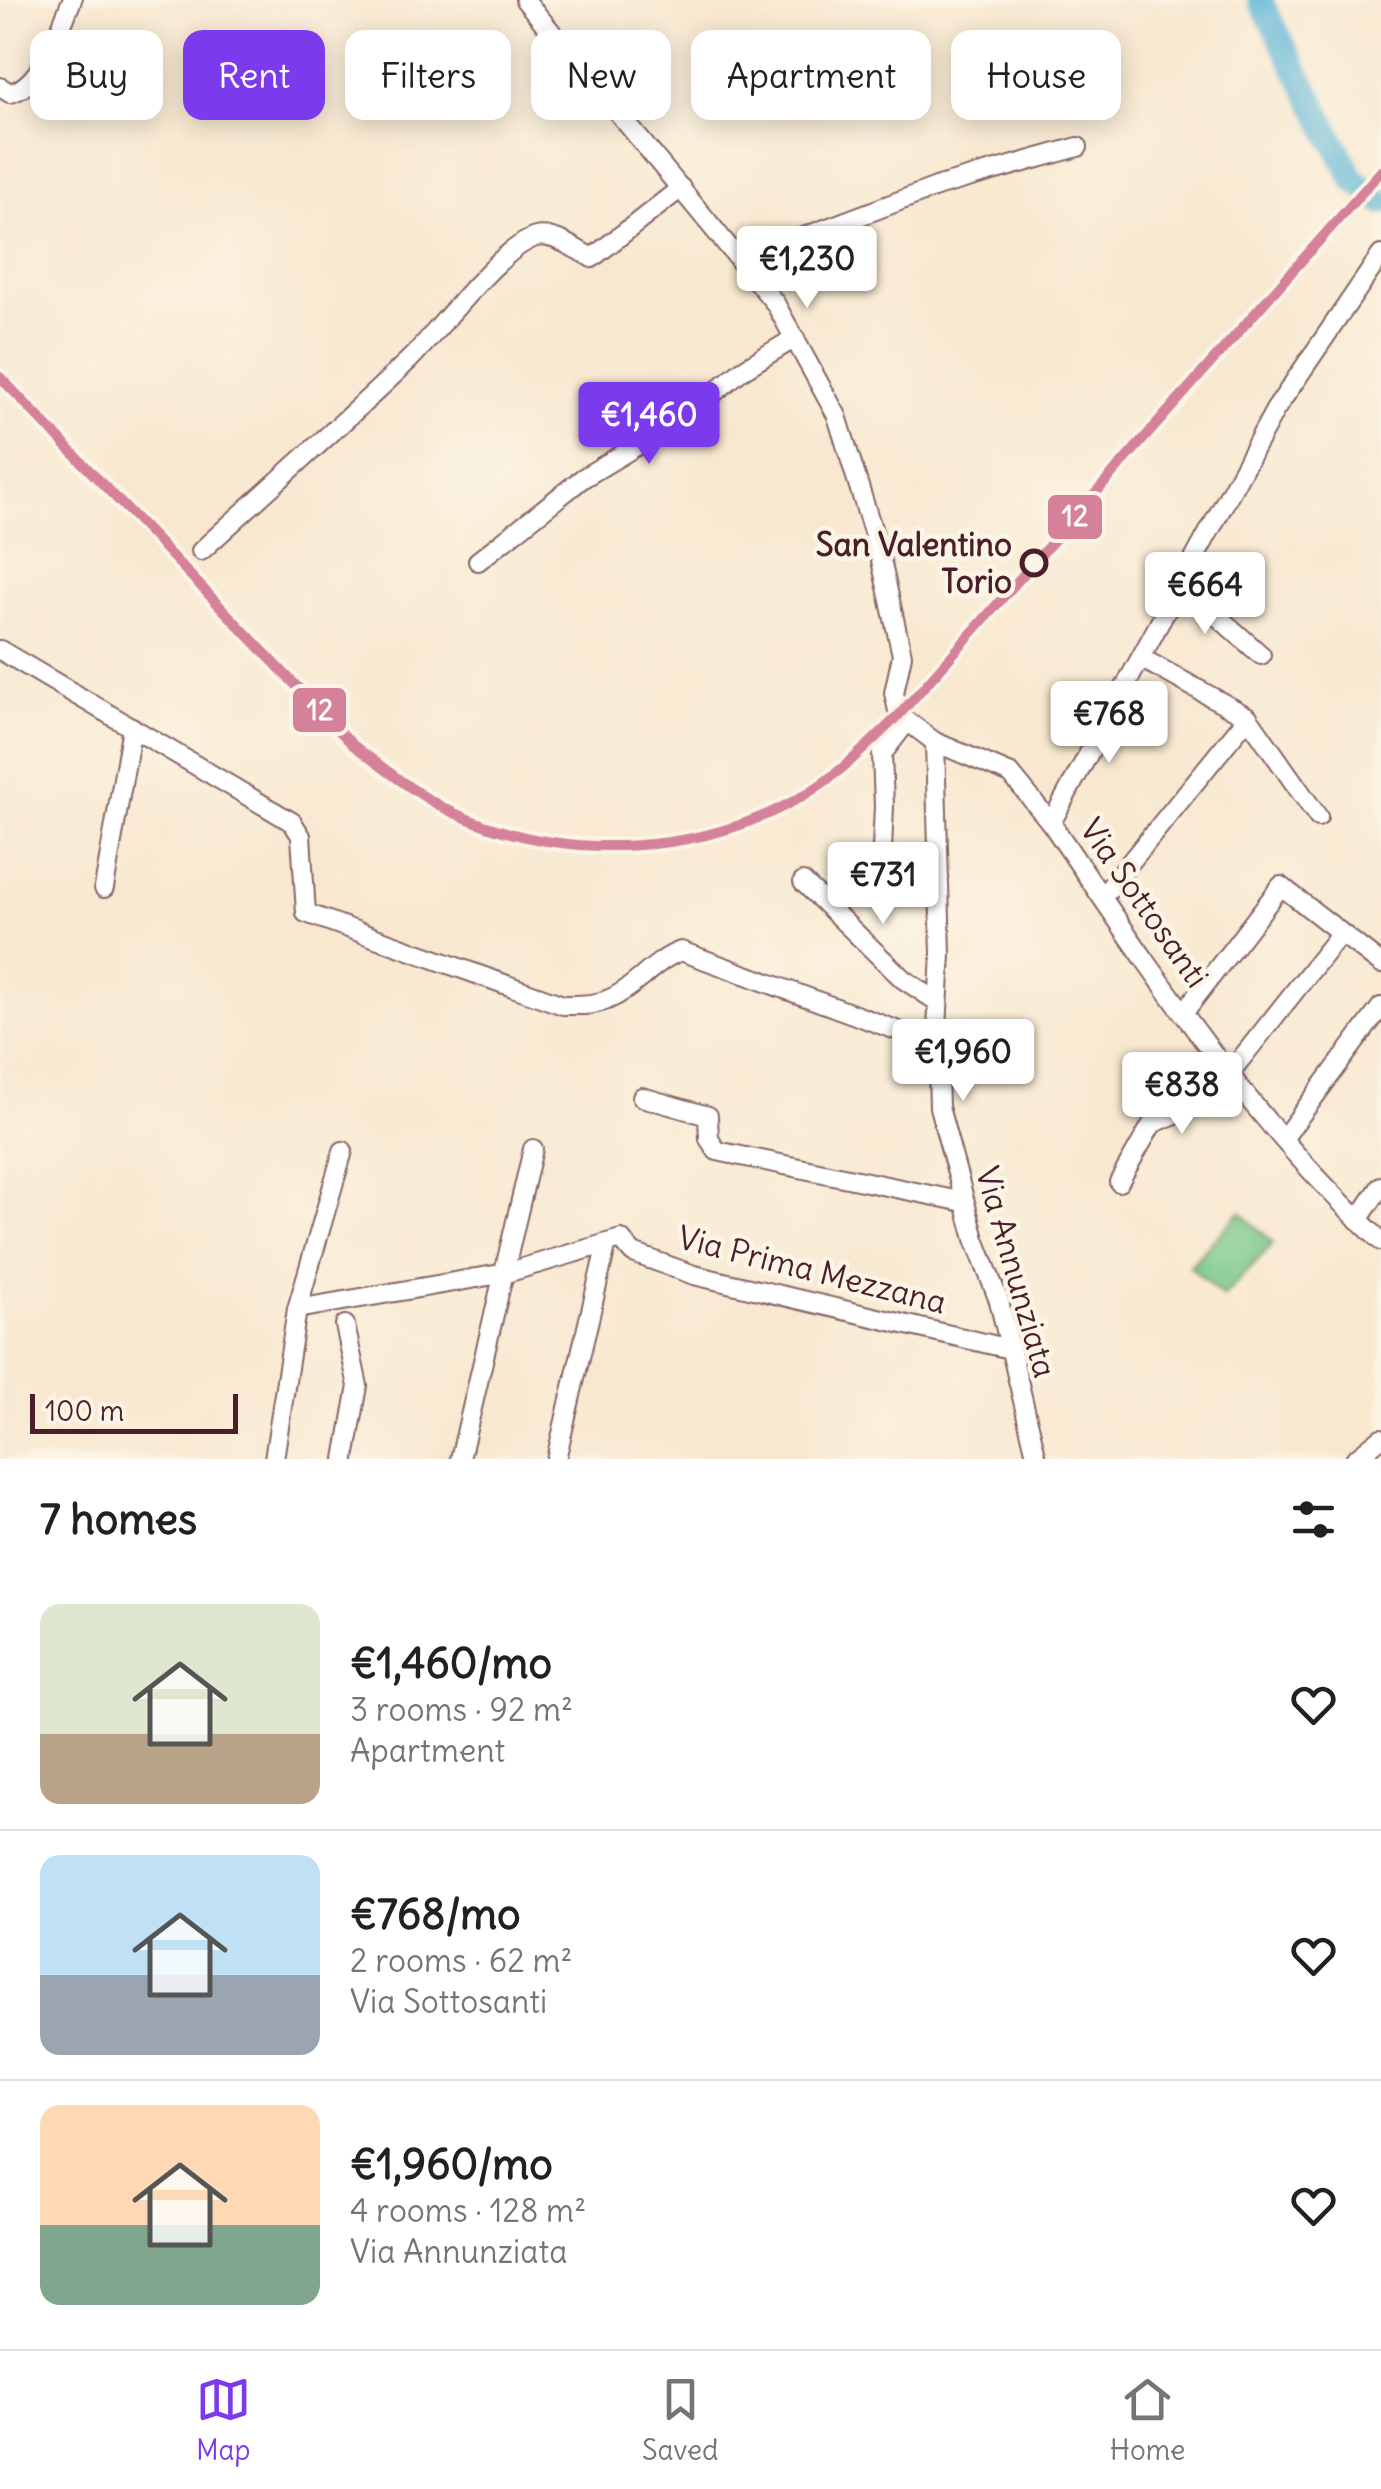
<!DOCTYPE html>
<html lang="en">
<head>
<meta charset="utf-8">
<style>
	body { margin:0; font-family:Delius,sans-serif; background:#f2f2f2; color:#202124; height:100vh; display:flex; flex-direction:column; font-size:38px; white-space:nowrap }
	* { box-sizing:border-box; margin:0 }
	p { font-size:32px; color:#757577 }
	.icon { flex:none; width:55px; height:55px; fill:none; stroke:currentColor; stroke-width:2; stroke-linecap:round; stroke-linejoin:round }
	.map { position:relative; height:1459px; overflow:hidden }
	.drawer { display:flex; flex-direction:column; background:#fff; flex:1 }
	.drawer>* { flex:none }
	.hud { position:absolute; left:30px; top:30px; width:1322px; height:90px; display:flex; gap:20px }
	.scale { position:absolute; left:30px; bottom:25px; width:208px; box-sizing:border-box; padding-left:10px; border:5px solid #4a1f2b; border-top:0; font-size:28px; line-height:35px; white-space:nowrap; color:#4a1f2b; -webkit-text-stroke:8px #fcf5e5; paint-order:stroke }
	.price { position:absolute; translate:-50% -85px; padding:0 22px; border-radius:10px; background:#fff; color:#222; font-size:32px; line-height:65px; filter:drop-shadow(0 2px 5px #0008) }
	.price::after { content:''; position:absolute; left:50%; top:60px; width:30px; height:22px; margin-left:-15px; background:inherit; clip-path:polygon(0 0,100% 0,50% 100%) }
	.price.selected { background:#7c3aed; color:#fff }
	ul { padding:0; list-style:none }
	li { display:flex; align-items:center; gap:30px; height:250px; padding:0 40px }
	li+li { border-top:2px solid #e0e0e0 }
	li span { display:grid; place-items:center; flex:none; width:280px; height:200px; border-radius:20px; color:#555 }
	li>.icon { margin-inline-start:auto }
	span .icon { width:120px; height:120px; fill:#fffc; stroke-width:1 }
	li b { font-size:42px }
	h2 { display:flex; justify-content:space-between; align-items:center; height:120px; padding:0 40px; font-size:42px }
	.tag { padding:0 35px; border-radius:20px; background:#fff; box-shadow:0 5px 25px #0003; font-size:35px; line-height:90px }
	.tag.selected { background:#7c3aed; color:#fff }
	.menu { display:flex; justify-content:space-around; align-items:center; height:140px; border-top:2px solid #e0e0e0; background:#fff; font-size:28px; color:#757577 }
	.menu a { display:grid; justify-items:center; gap:5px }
	.menu .selected { color:#7c3aed }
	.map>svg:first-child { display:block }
</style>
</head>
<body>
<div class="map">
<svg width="1381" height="1459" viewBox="0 0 1381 1459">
	<rect width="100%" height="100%" fill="#fcf5e5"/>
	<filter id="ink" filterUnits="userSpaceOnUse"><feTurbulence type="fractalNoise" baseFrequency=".01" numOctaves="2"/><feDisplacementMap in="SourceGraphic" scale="20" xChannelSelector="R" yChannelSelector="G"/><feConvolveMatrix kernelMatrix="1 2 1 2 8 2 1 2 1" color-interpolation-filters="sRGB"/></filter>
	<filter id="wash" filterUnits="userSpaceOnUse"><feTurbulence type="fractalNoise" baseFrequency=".0048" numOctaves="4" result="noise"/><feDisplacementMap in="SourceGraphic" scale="40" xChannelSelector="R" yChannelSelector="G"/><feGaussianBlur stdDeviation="2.25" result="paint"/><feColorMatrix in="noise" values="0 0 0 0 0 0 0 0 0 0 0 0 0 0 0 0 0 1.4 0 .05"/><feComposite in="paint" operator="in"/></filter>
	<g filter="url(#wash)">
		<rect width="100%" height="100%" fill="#f8e8d0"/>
		<polygon fill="#78c98a" stroke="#61745a" stroke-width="2.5" points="1240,1212 1273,1243 1223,1297 1190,1266"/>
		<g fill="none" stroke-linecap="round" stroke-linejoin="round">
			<polyline stroke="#58b3d6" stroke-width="25" points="1260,0 1354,180 1381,202"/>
		</g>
	</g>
	<g filter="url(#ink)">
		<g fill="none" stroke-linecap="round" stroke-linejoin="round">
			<g stroke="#876565" stroke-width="22">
				<g id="minor">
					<polyline points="525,0 775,303 837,416 879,551 902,655 894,693 899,715 935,742 1011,774 1051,823"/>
					<path d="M0 87 10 93C42 86 60 28 72 0"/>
					<path d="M1381 255 1275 410 1051 823C1151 969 1250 1121 1381 1241"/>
					<polyline points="740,261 939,186 1078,147"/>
					<path d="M201 551C270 487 342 425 410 359 440 330 499 248 536 237 552 232 577 250 592 258L681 188"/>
					<polyline points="478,561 583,478 683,418 742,370 795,338"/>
					<polyline points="1181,584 1261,655"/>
					<path d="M0 650 292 822 301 836 306 913 563 1005C576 1005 591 1006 604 1001 634 991 652 961 681 951L937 1045"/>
					<polyline points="1141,658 1248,717 1318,817"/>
					<polyline points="935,742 941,954 937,1029 939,1107 975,1239 999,1301 1037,1459"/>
					<polyline points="881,870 884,806 882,754 906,723"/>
					<polyline points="803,882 903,979 938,1002"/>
					<polyline points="104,888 132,727"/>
					<polyline points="1102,897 1248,717"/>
					<polyline points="1184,1012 1281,886 1381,964"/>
					<polyline points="1229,1074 1340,934"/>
					<polyline points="642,1097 708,1116 709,1139 717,1151 964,1202"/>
					<polyline points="1283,1139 1381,1007"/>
					<polyline points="343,1151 297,1309 506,1273 621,1239 633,1253 694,1275 1010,1349"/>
					<polyline points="1119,1182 1152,1124 1239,1087"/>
					<polyline points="1358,1220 1381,1186"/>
					<polyline points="274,1459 297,1309"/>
					<polyline points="345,1459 358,1386 345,1325"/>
					<polyline points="460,1459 533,1149"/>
					<polyline points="556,1459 607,1243"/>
					<polyline points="1355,1459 1381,1438"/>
				</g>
			</g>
			<use href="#minor" stroke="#fff" stroke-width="18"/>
			<g stroke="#fcf5e5" stroke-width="18">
				<path id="rail-1" d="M0 377 353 745C385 769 418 796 454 813 564 863 703 856 806 794 841 773 870 743 899 715L1381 171"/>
			</g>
			<use href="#rail-1" stroke="#d48199" stroke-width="10"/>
		</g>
	</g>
	<circle fill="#fcf5e5" stroke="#4a1f2b" stroke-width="5" cx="1034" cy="563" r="12"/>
	<g text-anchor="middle" stroke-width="9" stroke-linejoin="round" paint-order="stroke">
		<g font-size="32" font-weight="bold" fill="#4a1f2b" stroke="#fcf5e5" text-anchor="end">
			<text x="1012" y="556">San Valentino<tspan x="1012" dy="37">Torio</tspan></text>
		</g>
		<g font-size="32" fill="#4a1f2b" stroke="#fcf5e5">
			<text transform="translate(1144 903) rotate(55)" y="11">Via Sottosanti</text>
			<text transform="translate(812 1270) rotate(14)" y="11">Via Prima Mezzana</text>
			<text transform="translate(1016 1272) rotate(74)" y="11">Via Annunziata</text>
		</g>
	</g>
	<g stroke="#fcf5e5" stroke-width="4">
		<rect x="1046" y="493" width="58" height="48" rx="10" fill="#d48199"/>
		<rect x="291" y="686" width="57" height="48" rx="10" fill="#d48199"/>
	</g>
	<g font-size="28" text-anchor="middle" font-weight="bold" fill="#fff">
		<text x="1075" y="526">12</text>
		<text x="320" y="720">12</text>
	</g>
</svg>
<div class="scale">100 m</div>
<b class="price" style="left:807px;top:311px">€1,230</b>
<b class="price selected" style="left:649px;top:467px">€1,460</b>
<b class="price" style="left:1205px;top:637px">€664</b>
<b class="price" style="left:1109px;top:766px">€768</b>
<b class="price" style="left:883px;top:927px">€731</b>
<b class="price" style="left:963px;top:1104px">€1,960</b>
<b class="price" style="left:1182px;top:1137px">€838</b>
<div class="hud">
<a class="tag">Buy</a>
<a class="tag selected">Rent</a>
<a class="tag">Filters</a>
<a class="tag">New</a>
<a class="tag">Apartment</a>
<a class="tag">House</a>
</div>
</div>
<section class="drawer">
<h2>7 homes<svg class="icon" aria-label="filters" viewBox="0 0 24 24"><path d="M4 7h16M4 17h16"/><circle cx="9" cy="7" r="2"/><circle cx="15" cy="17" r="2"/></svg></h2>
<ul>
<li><span style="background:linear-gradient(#dfe7d0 65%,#b9a48a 0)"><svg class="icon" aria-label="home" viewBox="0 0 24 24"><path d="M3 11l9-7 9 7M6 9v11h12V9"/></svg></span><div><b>€1,460/mo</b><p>3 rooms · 92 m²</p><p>Apartment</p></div><svg class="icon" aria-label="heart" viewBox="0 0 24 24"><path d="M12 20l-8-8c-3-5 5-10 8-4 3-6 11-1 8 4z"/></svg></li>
<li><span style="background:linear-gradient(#bfe0f5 60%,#9aa5b1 0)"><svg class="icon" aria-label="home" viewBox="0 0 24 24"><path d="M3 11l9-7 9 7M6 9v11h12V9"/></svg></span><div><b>€768/mo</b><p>2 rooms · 62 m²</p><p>Via Sottosanti</p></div><svg class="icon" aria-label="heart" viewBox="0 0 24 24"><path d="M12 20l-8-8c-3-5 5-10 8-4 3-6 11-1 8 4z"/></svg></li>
<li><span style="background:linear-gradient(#ffd9b3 60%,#7fa58c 0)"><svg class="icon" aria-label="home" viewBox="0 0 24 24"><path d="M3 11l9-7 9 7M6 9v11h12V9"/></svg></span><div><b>€1,960/mo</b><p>4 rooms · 128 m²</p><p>Via Annunziata</p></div><svg class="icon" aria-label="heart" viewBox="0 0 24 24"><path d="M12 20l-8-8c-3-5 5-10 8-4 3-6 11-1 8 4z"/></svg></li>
</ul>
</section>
<nav class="menu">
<a class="selected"><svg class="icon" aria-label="map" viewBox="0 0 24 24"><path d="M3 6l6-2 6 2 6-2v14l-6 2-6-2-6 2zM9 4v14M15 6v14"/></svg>Map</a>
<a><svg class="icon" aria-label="saved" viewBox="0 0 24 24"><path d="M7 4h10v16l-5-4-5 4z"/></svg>Saved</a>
<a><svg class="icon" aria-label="home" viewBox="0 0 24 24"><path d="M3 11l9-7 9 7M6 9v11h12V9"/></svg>Home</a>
</nav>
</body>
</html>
